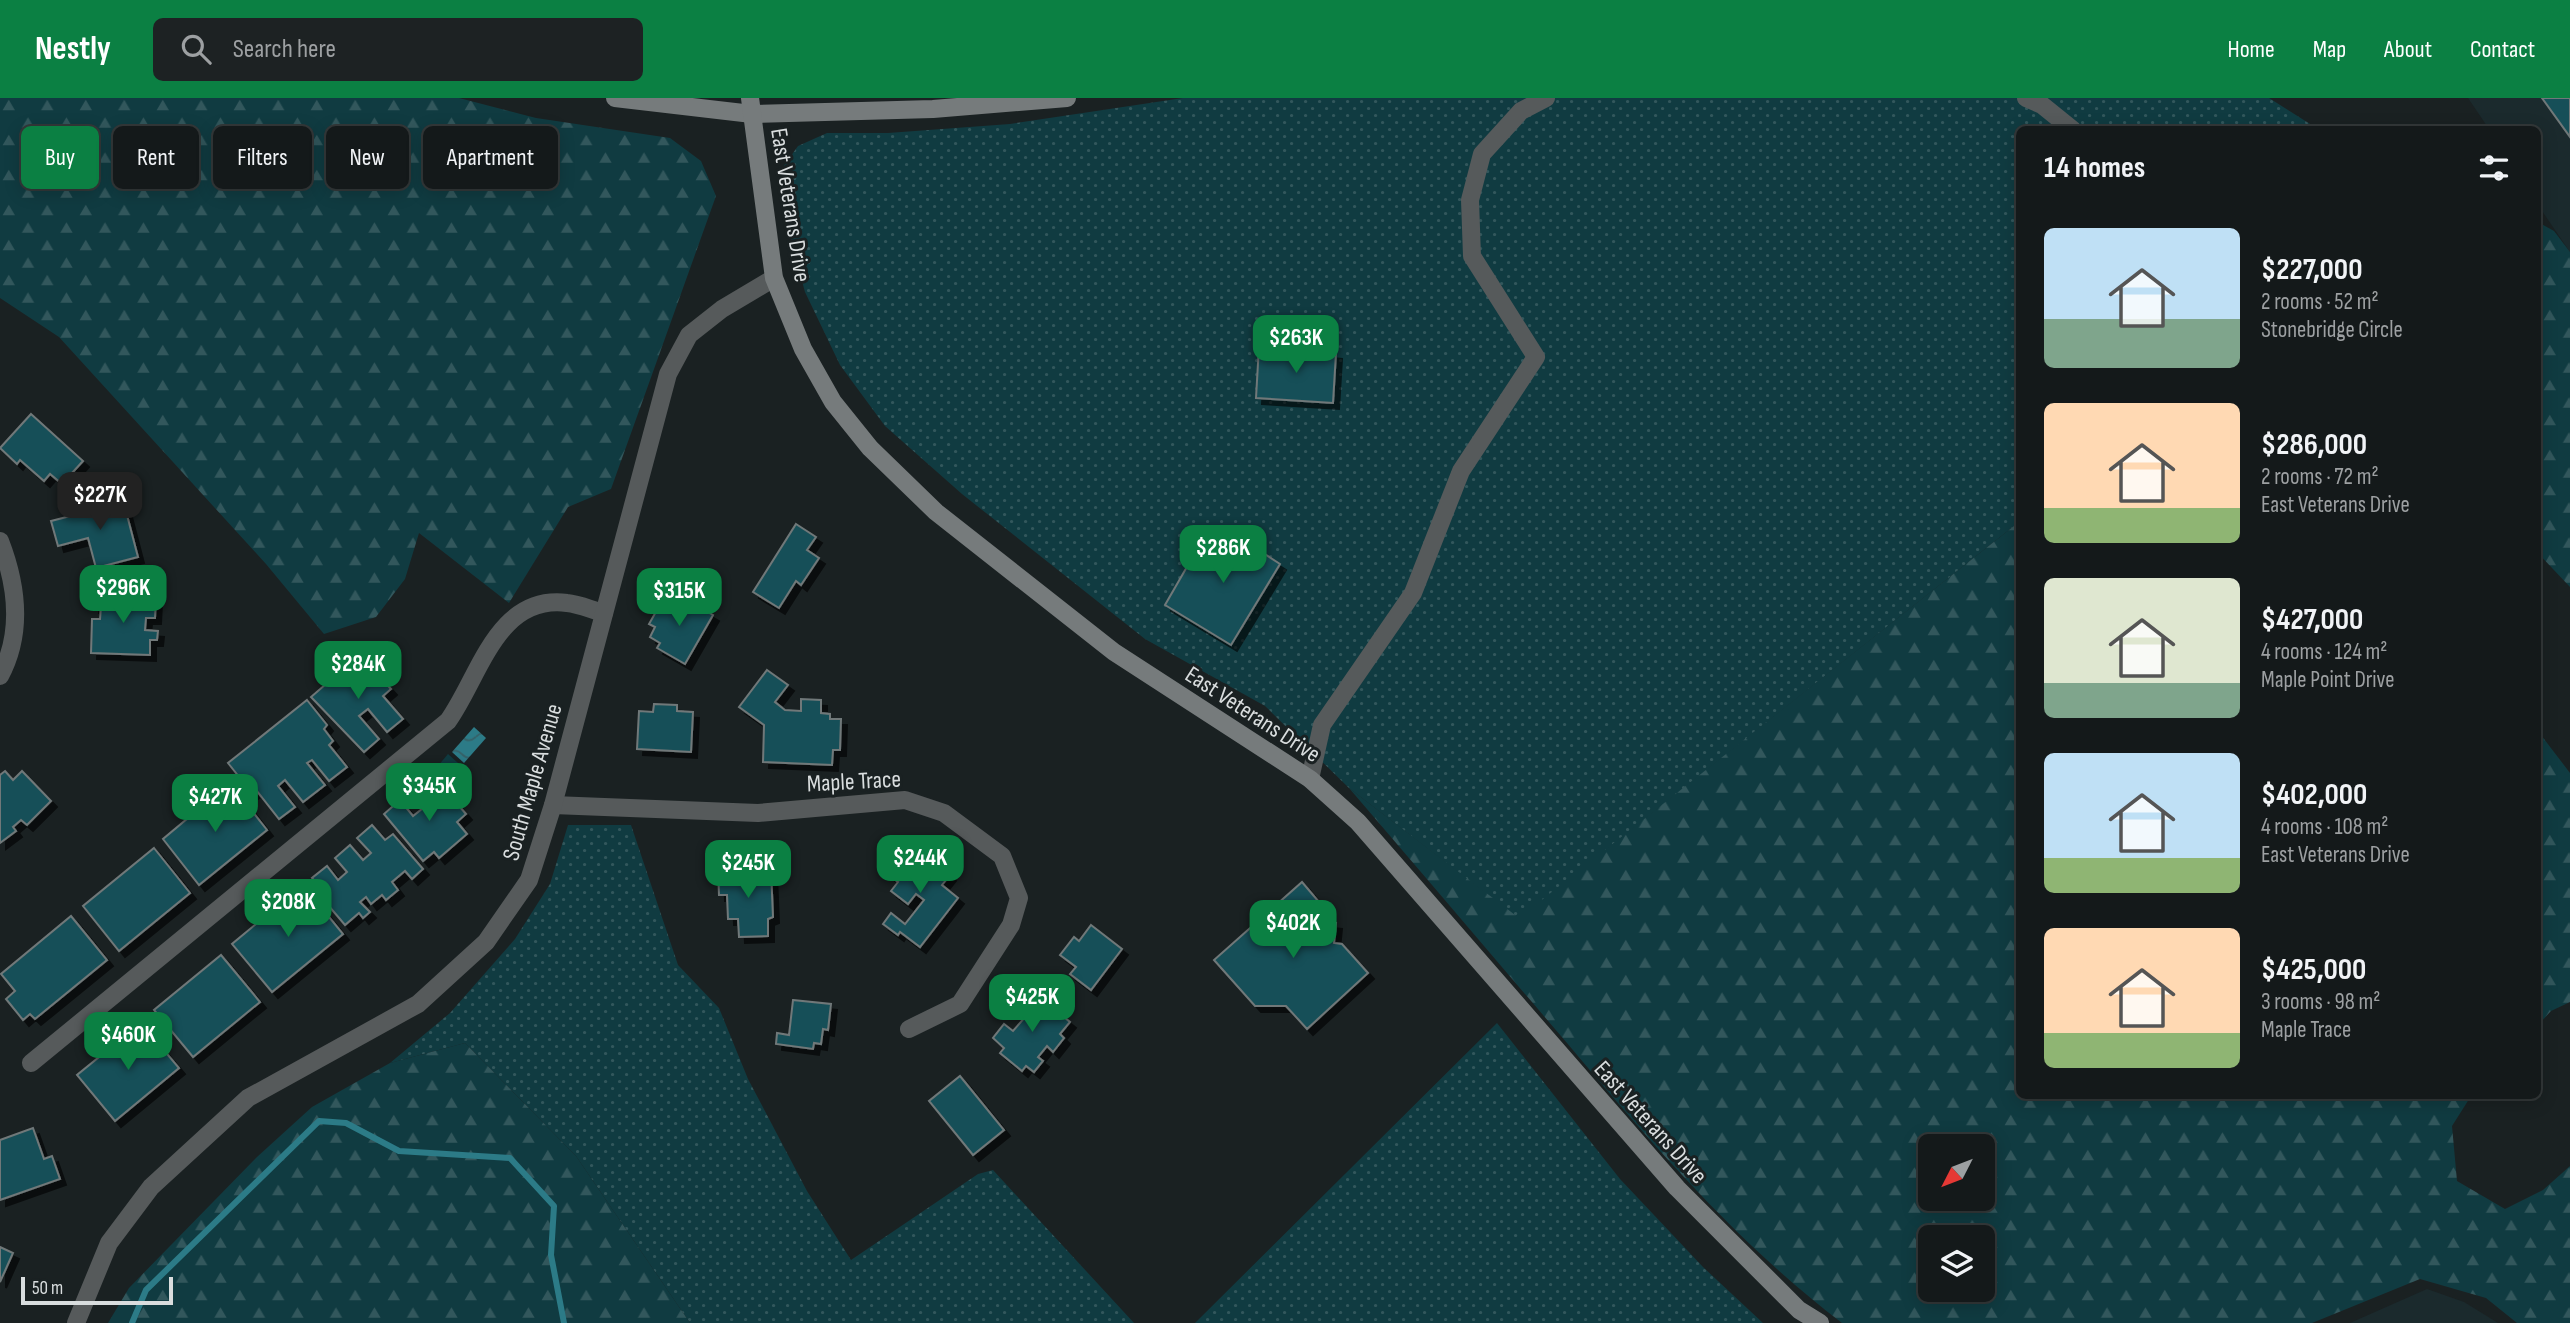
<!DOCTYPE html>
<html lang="en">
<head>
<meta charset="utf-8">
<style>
	body { margin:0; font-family:"Sofia Sans Condensed",sans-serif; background:#1d2223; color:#f1f3f6; height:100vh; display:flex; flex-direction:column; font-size:26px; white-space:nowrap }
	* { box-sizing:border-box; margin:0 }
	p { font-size:23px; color:#9da0a2 }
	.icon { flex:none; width:38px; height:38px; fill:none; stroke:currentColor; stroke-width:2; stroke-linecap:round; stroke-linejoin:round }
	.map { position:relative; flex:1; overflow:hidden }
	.drawer { position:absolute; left:2016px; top:28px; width:525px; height:973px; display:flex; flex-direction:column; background:#14191a; border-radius:10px; box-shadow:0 4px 18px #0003,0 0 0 2px #333839 }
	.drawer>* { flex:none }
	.guide { position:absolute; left:21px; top:28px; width:665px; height:63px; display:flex; gap:14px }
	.needle { width:46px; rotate:228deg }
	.tools { position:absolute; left:1918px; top:1036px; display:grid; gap:14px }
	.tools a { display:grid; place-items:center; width:77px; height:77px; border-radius:10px; background:#14191a; box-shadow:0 4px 18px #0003,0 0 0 2px #333839; font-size:35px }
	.scale { position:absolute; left:21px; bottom:18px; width:152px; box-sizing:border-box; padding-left:7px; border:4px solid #d9ddde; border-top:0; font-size:19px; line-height:24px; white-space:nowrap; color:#d9ddde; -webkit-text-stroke:5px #1a2122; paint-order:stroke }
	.price { position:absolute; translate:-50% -60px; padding:0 16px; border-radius:14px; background:#0b8043; color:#fff; font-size:23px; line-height:46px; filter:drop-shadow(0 2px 4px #0008) }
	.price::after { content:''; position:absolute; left:50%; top:42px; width:21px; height:16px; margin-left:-10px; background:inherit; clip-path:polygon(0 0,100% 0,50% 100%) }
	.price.on { background:#222; color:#fff }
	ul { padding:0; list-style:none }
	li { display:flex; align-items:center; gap:21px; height:175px; padding:0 28px }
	li span { display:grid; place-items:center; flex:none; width:196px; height:140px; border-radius:10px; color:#555 }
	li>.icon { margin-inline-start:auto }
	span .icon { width:84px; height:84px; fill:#fffc; stroke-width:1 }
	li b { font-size:30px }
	h2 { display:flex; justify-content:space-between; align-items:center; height:84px; padding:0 28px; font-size:30px }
	.pill { padding:0 24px; border-radius:10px; background:#14191a; box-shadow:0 4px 18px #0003,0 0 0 2px #333839; font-size:24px; line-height:63px }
	.pill.on { background:#0b8043; color:#fff }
	header { display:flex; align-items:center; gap:42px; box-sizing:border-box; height:98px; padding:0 35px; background:#0b8043; color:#fff }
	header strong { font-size:33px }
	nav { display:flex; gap:38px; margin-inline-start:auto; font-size:24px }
	.search { width:490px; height:63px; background:#1d2223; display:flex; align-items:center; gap:18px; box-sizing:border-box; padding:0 24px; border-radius:10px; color:#9da0a2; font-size:26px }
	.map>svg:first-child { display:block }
</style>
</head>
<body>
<header>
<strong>Nestly</strong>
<div class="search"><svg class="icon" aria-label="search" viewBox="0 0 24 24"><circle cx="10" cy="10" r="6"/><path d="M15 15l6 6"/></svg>Search here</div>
<nav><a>Home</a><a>Map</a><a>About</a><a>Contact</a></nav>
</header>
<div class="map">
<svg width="2570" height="1225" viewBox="0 0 2570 1225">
	<defs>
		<pattern id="grass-dots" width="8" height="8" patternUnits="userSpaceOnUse" patternTransform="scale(1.75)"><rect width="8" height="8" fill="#103b41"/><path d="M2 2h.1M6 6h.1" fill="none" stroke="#32575c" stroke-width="1.8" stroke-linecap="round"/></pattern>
		<pattern id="forest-firs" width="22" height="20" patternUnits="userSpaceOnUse" patternTransform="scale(1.75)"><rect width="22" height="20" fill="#103b41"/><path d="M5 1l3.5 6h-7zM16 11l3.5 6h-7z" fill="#32575c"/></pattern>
		<pattern id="water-waves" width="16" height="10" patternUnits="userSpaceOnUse" patternTransform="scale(1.75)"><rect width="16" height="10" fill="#2c7b87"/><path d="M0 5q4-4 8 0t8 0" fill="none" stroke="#356168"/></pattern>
		<filter id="shadow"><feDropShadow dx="6" dy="6" stdDeviation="0" flood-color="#0009"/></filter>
	</defs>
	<rect width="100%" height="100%" fill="#1a2122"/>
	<g fill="#1b2a2d">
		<polygon points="2468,0 2570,0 2570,154 2538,107 2538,32 2489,31"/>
		<polygon points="2427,1191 2464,1204 2498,1225 2350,1225"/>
	</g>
	<g fill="url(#grass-dots)">
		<polygon points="1183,0 2269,0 2318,31 2020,32 2019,424 1519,821 1349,690 1265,608 1145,541 962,396 885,328 840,267 805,194 783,112 778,76 798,48 827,35 888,35 1010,26"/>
		<polygon points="568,727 631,727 678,867 719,910 748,981 807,1093 851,1162 978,1076 993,1072 1134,1225 690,1225 576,1058 465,945 390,965 450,915 515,841 550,786"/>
		<polygon points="1497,925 1620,1081 1703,1169 1763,1225 1195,1225"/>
	</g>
	<g fill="url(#forest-firs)" fill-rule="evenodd">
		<polygon points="0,0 459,0 536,20 670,40 701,63 716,98 611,391 568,409 509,505 419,435 405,481 376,519 324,536 266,466 59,239 0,200"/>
		<polygon points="2538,124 2554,133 2570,154 2570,489 2538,455"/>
		<path d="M2019 424 2020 998H2471L2452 1028 2457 1083 2505 1111 2543 1092 2570 1068V1225H2517L2486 1200 2420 1181 2312 1225H1842C1737 1145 1651 1045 1567 945 1494 860 1422 775 1349 690L1519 820ZM1930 1048H1983V1101H1930ZM1930 1139H1983V1192H1930Z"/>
		<polygon points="2538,633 2570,675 2570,904 2551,913 2538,927"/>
		<polygon points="465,945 576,1058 690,1225 108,1225 129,1190 257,1059 312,1009 390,965"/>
	</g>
	<polygon fill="#103b41" points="448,656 467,673 456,685 437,669"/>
	<polygon fill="url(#water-waves)" points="474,629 486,640 464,665 452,654"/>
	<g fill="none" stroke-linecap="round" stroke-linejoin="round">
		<polyline stroke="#2c7b87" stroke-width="6" points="132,1225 146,1192 319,1023 346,1025 399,1053 510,1060 554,1108 551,1157 564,1225"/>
	</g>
	<g fill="#195058" stroke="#707879" stroke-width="2" filter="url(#shadow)">
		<polygon points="2542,0 2570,0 2570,39"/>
		<polygon points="1259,248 1336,255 1333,305 1256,300"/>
		<polygon points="31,316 83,363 62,386 50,376 44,383 20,362 17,366 0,350"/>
		<polygon points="122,398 138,459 96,470 88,440 58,448 51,423 90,413 89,407"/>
		<polygon points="796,426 816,439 807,452 819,460 801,487 796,483 779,510 753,494"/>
		<polygon points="1226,431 1280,466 1231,547 1165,507 1203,441"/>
		<polygon points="94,497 156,500 155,520 146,520 145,532 158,533 157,542 150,542 150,557 91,555 92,521 100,521 101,509 93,509"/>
		<polygon points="665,498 683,509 687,502 713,517 685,566 657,550 660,545 650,539 655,529 649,526"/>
		<polygon points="364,553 384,576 380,579 391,591 383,598 403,621 387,634 368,611 359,618 379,641 364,654 311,599"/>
		<polygon points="767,572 788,587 775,604 785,612 801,613 801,601 821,602 821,615 830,616 830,621 841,621 840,652 833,652 832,667 763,664 764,627 739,609"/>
		<polygon points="307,602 327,627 324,631 333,643 329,647 347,669 329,683 312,662 307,665 325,687 303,704 285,682 278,688 295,709 279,721 256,692 252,695 228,665"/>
		<polygon points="654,606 677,607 677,613 693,614 691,654 637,651 639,613 653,614"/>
		<polygon points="5,673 13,682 22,673 51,703 27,727 21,722 13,729 16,733 0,745 0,677"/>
		<polygon points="230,685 267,732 199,787 163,741"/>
		<polygon points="424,685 438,702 447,694 466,716 457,724 467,736 439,760 434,754 423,763 384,716 400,702 413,718 423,710 411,696"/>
		<polygon points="372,727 385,742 393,736 423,771 412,781 405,773 392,784 398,792 386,802 382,797 371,806 366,799 360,804 370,814 363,820 359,815 345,827 322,800 326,796 312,780 327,768 338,782 347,774 335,760 350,747 363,762 371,755 357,740"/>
		<polygon points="912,746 950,777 942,787 958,800 920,849 900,834 898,837 883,826 891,815 905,826 924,802 916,796 908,806 891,793 898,784 888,776"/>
		<polygon points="154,750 190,795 119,853 83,808"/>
		<polygon points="742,770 742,777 771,771 773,819 768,821 768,838 739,839 738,821 728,821 727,797 719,797 718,771"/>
		<polygon points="1302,784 1319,804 1317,823 1336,825 1334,845 1342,846 1368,875 1307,931 1286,908 1255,908 1214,862"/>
		<polygon points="303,787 343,836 272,894 232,846"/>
		<polygon points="71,818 107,862 35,921 30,916 23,922 6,901 15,893 1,876"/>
		<polygon points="1091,827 1122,851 1091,892 1070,876 1076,869 1060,857 1074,839 1079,843"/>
		<polygon points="221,857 260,904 193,959 154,912"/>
		<polygon points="1032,893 1070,924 1060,936 1064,940 1053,954 1047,948 1038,959 1043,963 1034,974 1026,968 1022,973 1000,955 1004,950 993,940 1004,926 1013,933 1027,917 1018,910"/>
		<polygon points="793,902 831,906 828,932 823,931 821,946 814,945 813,951 776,946 777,935 789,937"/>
		<polygon points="141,925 179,970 115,1023 77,977"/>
		<polygon points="960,978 1004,1032 973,1057 929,1003"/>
		<polygon points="33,1030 44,1061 52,1058 60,1081 0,1102 0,1042"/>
		<polygon points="0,1149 13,1155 0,1184"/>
	</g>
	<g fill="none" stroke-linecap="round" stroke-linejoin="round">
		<g stroke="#565a5b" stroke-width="18">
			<polyline points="2026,0 2042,7 2073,32"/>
			<path d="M0 443C17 487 23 535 0 578"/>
			<polyline points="1310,681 1322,627 1413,495 1461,373 1536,259 1472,158 1470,102 1482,56 1521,13 1546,0"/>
			<polyline points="553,707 758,715 905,702 944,715 1002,758 1019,800 1011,827 960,906 909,931"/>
			<path d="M31 965 448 623C480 578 497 496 567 505 579 506 592 512 604 515"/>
			<polyline points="76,1225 109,1145 151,1089 248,1000 418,906 486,844 529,782 553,707 668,276 689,237 722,211 774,180"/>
		</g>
		<g stroke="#767b7c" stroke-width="18">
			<polyline points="615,0 752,16 933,11 1067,0"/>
			<polyline points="750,0 774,180 803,251 833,304 870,350 936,414 1114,554 1310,681 1358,724 1677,1090 1799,1212 1820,1225"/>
		</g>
	</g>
	<g text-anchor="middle" stroke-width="6" stroke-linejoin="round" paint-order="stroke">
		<g font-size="24" fill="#d9ddde" stroke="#1a2122">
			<text transform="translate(791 107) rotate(81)" y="8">East Veterans Drive</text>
			<text transform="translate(1253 616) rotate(33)" y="8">East Veterans Drive</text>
			<text transform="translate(854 683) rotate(-3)" y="8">Maple Trace</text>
			<text transform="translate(532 684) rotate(-74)" y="8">South Maple Avenue</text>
			<text transform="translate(1651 1024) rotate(48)" y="8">East Veterans Drive</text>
		</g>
	</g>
</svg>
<div class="tools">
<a><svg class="needle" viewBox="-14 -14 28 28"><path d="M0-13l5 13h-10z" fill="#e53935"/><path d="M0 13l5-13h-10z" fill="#9da0a2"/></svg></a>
<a><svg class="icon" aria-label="layers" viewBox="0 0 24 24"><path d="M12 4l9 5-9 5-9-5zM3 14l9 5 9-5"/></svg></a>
</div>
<div class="scale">50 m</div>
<b class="price" style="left:1296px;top:277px">$263K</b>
<b class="price on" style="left:100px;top:434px">$227K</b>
<b class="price" style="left:1223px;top:487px">$286K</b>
<b class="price" style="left:123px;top:527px">$296K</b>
<b class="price" style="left:679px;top:530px">$315K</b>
<b class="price" style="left:358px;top:603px">$284K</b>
<b class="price" style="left:429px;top:725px">$345K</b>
<b class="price" style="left:215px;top:736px">$427K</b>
<b class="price" style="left:920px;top:797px">$244K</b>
<b class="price" style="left:748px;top:802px">$245K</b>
<b class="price" style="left:288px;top:841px">$208K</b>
<b class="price" style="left:1293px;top:862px">$402K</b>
<b class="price" style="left:1032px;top:936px">$425K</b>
<b class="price" style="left:128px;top:974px">$460K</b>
<div class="guide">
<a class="pill on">Buy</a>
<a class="pill">Rent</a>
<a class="pill">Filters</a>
<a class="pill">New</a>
<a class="pill">Apartment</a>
</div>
<section class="drawer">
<h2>14 homes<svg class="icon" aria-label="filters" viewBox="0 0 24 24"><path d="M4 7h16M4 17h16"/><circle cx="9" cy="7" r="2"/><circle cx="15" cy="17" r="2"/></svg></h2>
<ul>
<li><span style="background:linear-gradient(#bfe0f5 65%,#7fa58c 0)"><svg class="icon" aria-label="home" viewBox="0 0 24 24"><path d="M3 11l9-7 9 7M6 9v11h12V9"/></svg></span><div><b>$227,000</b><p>2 rooms · 52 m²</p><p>Stonebridge Circle</p></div></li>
<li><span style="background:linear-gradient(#ffd9b3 75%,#8fb573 0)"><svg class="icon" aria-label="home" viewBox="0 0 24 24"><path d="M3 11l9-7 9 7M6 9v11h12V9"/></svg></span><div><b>$286,000</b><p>2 rooms · 72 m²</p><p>East Veterans Drive</p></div></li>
<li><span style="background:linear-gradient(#dfe7d0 75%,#7fa58c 0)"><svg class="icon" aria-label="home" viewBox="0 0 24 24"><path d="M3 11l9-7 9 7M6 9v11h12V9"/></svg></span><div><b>$427,000</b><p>4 rooms · 124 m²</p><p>Maple Point Drive</p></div></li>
<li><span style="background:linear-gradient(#bfe0f5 75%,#8fb573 0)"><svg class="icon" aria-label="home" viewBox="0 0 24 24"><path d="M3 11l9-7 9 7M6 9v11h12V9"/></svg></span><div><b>$402,000</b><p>4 rooms · 108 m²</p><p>East Veterans Drive</p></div></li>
<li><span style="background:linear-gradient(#ffd9b3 75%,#8fb573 0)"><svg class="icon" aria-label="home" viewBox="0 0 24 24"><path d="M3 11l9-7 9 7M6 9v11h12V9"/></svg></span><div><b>$425,000</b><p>3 rooms · 98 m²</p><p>Maple Trace</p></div></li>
</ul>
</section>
</div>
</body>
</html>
